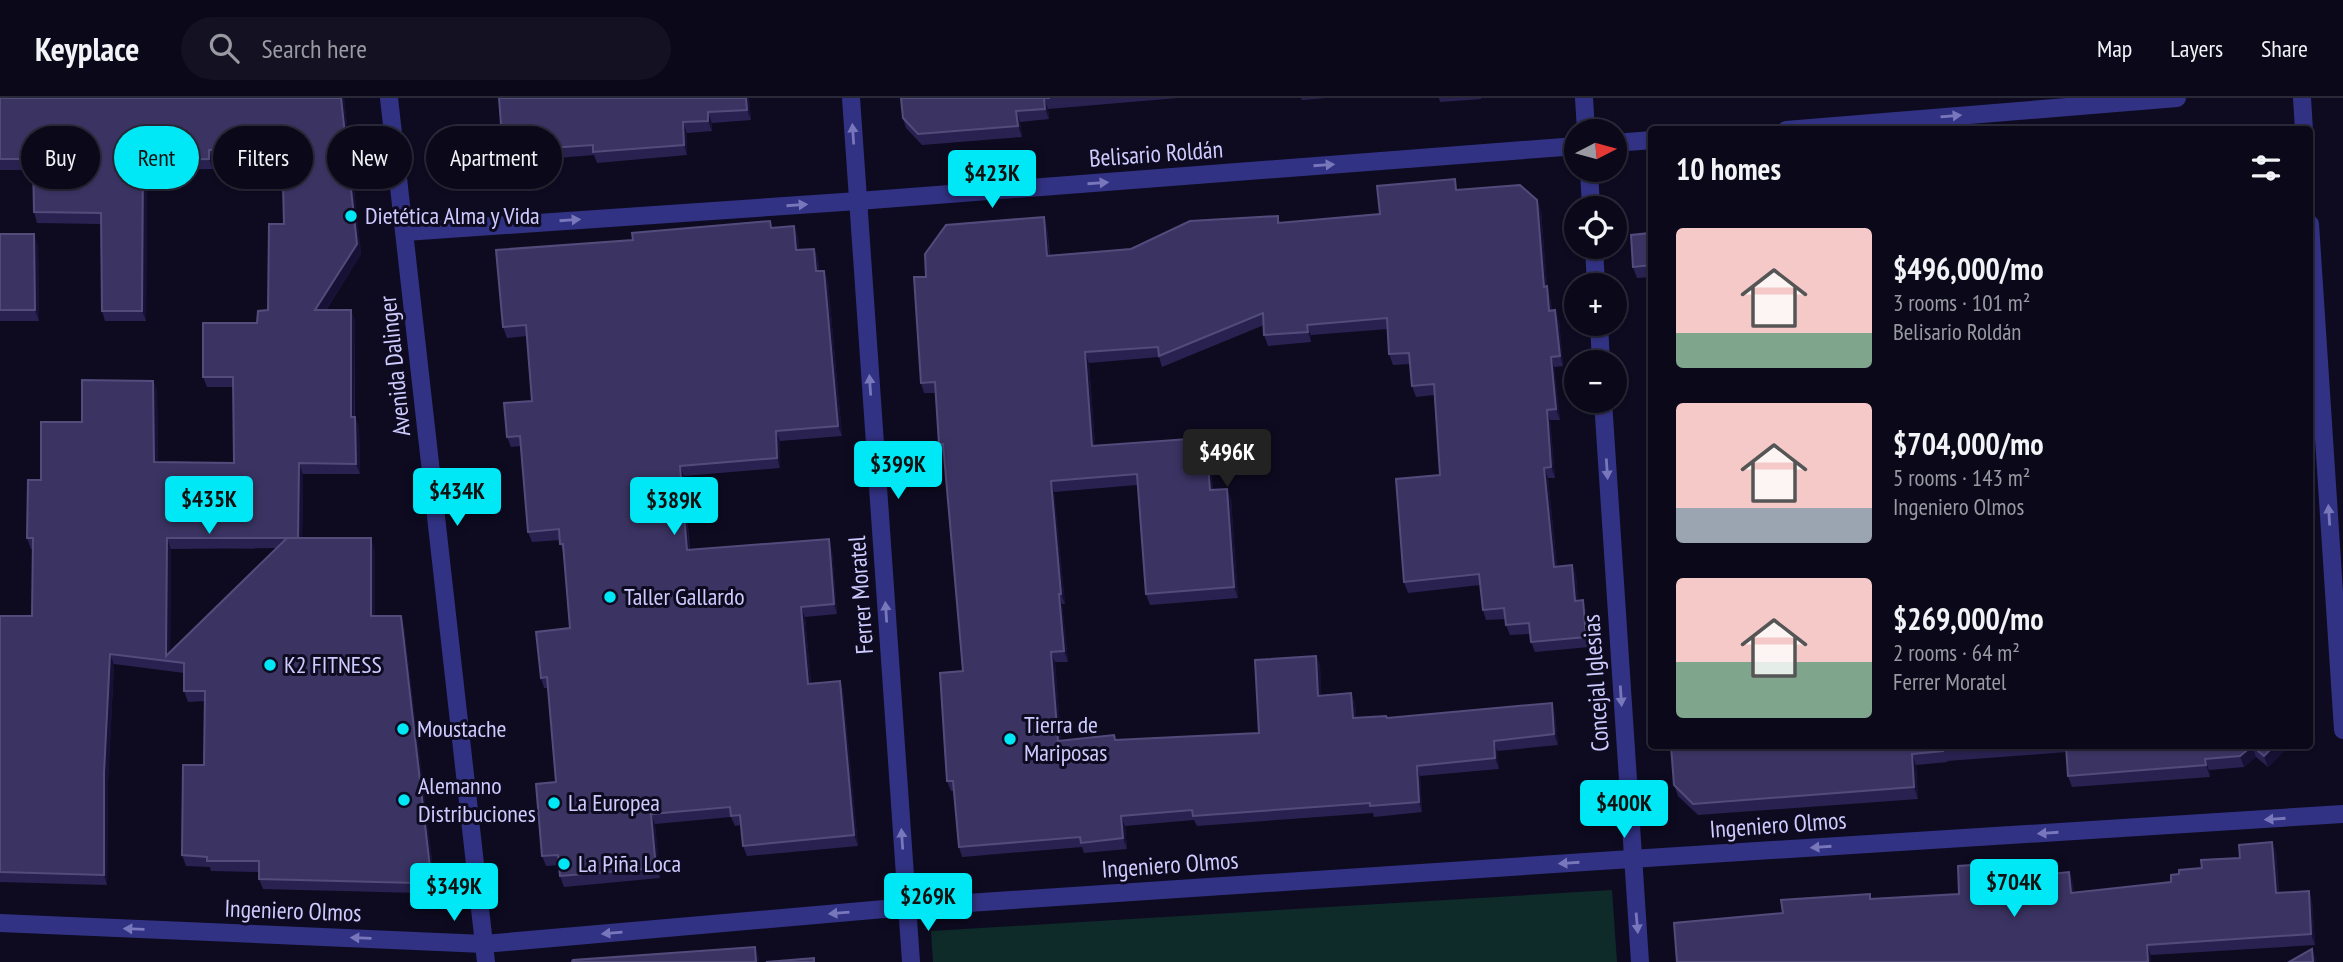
<!DOCTYPE html>
<html lang="en">
<head>
<meta charset="utf-8">
<style>
	body { margin:0; font-family:"PT Sans Narrow",sans-serif; background:#131122; color:#f1f3f6; height:100vh; display:flex; flex-direction:column; font-size:26px; white-space:nowrap }
	* { box-sizing:border-box; margin:0 }
	p { font-size:23px; color:#999aa2 }
	.icon { flex:none; width:38px; height:38px; fill:none; stroke:currentColor; stroke-width:2; stroke-linecap:round; stroke-linejoin:round }
	.map { position:relative; flex:1; overflow:hidden }
	.drawer { position:absolute; left:1648px; top:28px; width:665px; height:623px; display:flex; flex-direction:column; background:#0a0819; border-radius:7px; box-shadow:0 2px 5px #0004,0 0 0 2px #2a2938 }
	.drawer>* { flex:none }
	.guide { position:absolute; left:21px; top:28px; width:665px; height:63px; display:flex; gap:14px }
	.needle { width:46px; rotate:84deg }
	.fabs { position:absolute; left:1564px; top:21px; display:grid; gap:14px }
	.fabs a { display:grid; place-items:center; width:63px; height:63px; border-radius:50%; background:#0a0819; box-shadow:0 2px 5px #0004,0 0 0 2px #2a2938; font-size:35px }
	.price { position:absolute; translate:-50% -60px; padding:0 16px; border-radius:7px; background:#00e8f6; color:#111; font-size:23px; line-height:46px; filter:drop-shadow(0 2px 4px #0008) }
	.price::after { content:''; position:absolute; left:50%; top:42px; width:21px; height:16px; margin-left:-10px; background:inherit; clip-path:polygon(0 0,100% 0,50% 100%) }
	.price.selected { background:#222; color:#fff }
	ul { padding:0; list-style:none }
	li { display:flex; align-items:center; gap:21px; height:175px; padding:0 28px }
	li span { display:grid; place-items:center; flex:none; width:196px; height:140px; border-radius:7px; color:#555 }
	li>.icon { margin-inline-start:auto }
	span .icon { width:84px; height:84px; fill:#fffc; stroke-width:1 }
	li b { font-size:30px }
	h2 { display:flex; justify-content:space-between; align-items:center; height:84px; padding:0 28px; font-size:30px }
	.chip { padding:0 24px; border-radius:32px; background:#0a0819; box-shadow:0 2px 5px #0004,0 0 0 2px #2a2938; font-size:24px; line-height:63px }
	.chip.selected { background:#00e8f6; color:#111 }
	header { display:flex; align-items:center; gap:42px; box-sizing:border-box; height:98px; padding:0 35px; background:#0a0819; border-bottom:2px solid #2a2938 }
	header strong { font-size:33px }
	nav { display:flex; gap:38px; margin-inline-start:auto; font-size:24px }
	.search { width:490px; height:63px; background:#131122; display:flex; align-items:center; gap:18px; box-sizing:border-box; padding:0 24px; border-radius:38px; color:#999aa2; font-size:26px }
	.map>svg:first-child { display:block }
</style>
</head>
<body>
<header>
<strong>Keyplace</strong>
<div class="search"><svg class="icon" aria-label="search" viewBox="0 0 24 24"><circle cx="10" cy="10" r="6"/><path d="M15 15l6 6"/></svg>Search here</div>
<nav><a>Map</a><a>Layers</a><a>Share</a></nav>
</header>
<div class="map">
<svg width="2343" height="864" viewBox="0 0 2343 864">
	<rect width="100%" height="100%" fill="#0e0b21"/>
	<polygon fill="#0e2b29" points="1612,792 1617,864 933,864 931,833"/>
	<g fill="none" stroke-linecap="round" stroke-linejoin="round">
		<g stroke="#323284" stroke-width="18">
			<polyline points="389,0 486,864"/>
			<polyline points="851,0 911,864"/>
			<polyline points="1584,0 1586,33"/>
			<polyline points="2302,0 2304,32"/>
			<polyline points="1786,32 2177,0"/>
			<polyline points="1615,45 1652,42"/>
			<polyline points="1589,72 1591,110"/>
			<polyline points="2310,126 2343,632"/>
			<polyline points="405,134 858,103 1577,48"/>
			<polyline points="1594,149 1596,187"/>
			<polyline points="1599,226 1601,264"/>
			<polyline points="1603,303 1640,864"/>
			<polyline points="0,825 484,846 907,809 1631,761 2343,716"/>
		</g>
	</g>
	<g fill="#292250" fill-rule="evenodd">
		<path d="M0 0H344L361 156 326 212H351L355 223V319L359 329 360 376H303L302 440 375 451V518L404 529 434 780 420 795 263 791 259 781V774L211 773 210 769 186 768 182 757 204 667 205 603 188 604 184 593V575L114 566 108 685 107 787 0 784V518H32L33 451H31L27 440 41 382 82 324 153 283 157 293 158 364 234 365 233 289H207L203 279 268 212 284 126 282 60 213 62V71L147 72 146 223H105L102 213 101 126 37 125 34 114 33 72H0ZM277 450 170 554 171 451Z"/>
		<polygon points="499,0 749,0 751,22 712,25 712,33 687,35 687,57 597,65 594,57 507,64 503,53"/>
		<polygon points="901,0 1178,0 1048,11 1049,21 1020,24 1022,39 922,47 906,30 903,20"/>
		<polygon points="1301,0 1326,0 1302,2"/>
		<polygon points="1439,0 1481,0 1481,1 1440,4"/>
		<polygon points="1652,85 1652,179 1637,180 1633,169 1650,135"/>
		<polygon points="1459,92 1537,102 1541,113 1547,188 1550,199 1552,213 1559,223 1563,268 1554,269 1560,322 1550,322 1555,380 1548,380 1557,468 1572,467 1576,477 1578,503 1583,502 1586,513 1589,549 1535,554 1531,544 1530,536 1510,537 1506,527 1505,521 1486,522 1483,512 1480,487 1408,495 1404,484 1440,377 1434,297 1416,299 1412,288 1410,266 1393,267 1389,256 1388,231 1311,237 1311,244 1268,248 1264,237 1264,227 1162,269 1159,259 1089,265 1095,347 1189,344 1209,353 1213,392 1231,401 1238,500 1150,507 1146,496 1137,387 1054,394 1065,506 1062,506 1068,564 1055,564 1061,642 1116,642 1259,635 1316,558 1320,568 1321,598 1351,595 1355,606 1356,620 1555,616 1558,647 1497,653 1499,671 1420,678 1422,714 1374,719 1373,715 1197,728 1194,722 1125,728 1127,751 1084,755 1082,749 962,759 959,749 954,693 951,693 947,683 963,573 944,357 943,357 939,346 935,295 924,295 921,285 1044,119 1047,129 1050,157 1131,151 1278,118 1280,125 1380,116"/>
		<polygon points="770,123 772,130 798,138 799,152 814,151 818,161 819,173 828,183 842,338 780,343 780,370 684,378 690,452 832,452 837,516 805,519 811,585 840,583 843,593 858,748 747,758 743,748 741,727 735,728 731,719 655,726 660,780 564,789 560,778 559,767 546,768 542,758 556,684 548,590 544,590 541,580 570,530 563,454 560,442 532,444 528,434 521,348 511,349 507,339 532,303 527,238 507,240 503,229 633,142"/>
		<polygon points="0,136 38,147 39,223 0,223"/>
		<polygon points="1671,648 2289,648 2268,669 2256,659 2244,669 2209,672 2210,679 2072,689 2068,678 2067,654 1947,663 1948,664 1916,667 1918,701 1698,717 1678,698 1674,687"/>
		<polygon points="2276,754 2279,795 2312,803 2315,847 2151,857 1783,815 1872,801 1959,796 2032,773 2032,778 2069,774 2073,785 2074,794 2171,784 2179,776 2240,760"/>
	</g>
	<g fill="#171135">
		<polygon points="341,0 344,0 361,156 319,222 315,212"/>
		<polygon points="746,0 749,0 751,22 747,12"/>
		<polygon points="1044,0 1048,11 1049,21 1045,11"/>
		<polygon points="1016,13 1020,24 1022,39 1018,28"/>
		<polygon points="708,14 712,25 712,33 708,23"/>
		<polygon points="683,24 687,35 687,57 684,47"/>
		<polygon points="209,52 213,62 213,71 209,61"/>
		<polygon points="143,62 147,72 146,223 142,213"/>
		<polygon points="1537,102 1541,113 1547,188 1550,199 1552,223 1549,213 1544,189"/>
		<polygon points="1044,119 1047,129 1050,168 1047,158"/>
		<polygon points="794,128 798,138 800,162 796,152"/>
		<polygon points="34,136 38,147 39,223 35,212"/>
		<polygon points="814,151 818,161 819,184 816,173"/>
		<polygon points="824,173 828,183 842,338 838,328"/>
		<polygon points="351,212 355,223 354,329 351,319"/>
		<polygon points="1555,212 1559,223 1563,268 1560,258"/>
		<polygon points="1307,227 1311,237 1311,244 1308,234"/>
		<polygon points="1085,254 1089,265 1096,358 1092,348"/>
		<polygon points="1551,259 1554,269 1560,322 1556,311"/>
		<polygon points="153,283 157,293 158,374 154,364"/>
		<polygon points="1547,312 1550,322 1555,380 1551,369"/>
		<polygon points="355,319 359,329 360,376 356,366"/>
		<polygon points="776,333 780,343 780,370 777,360"/>
		<polygon points="1206,343 1209,353 1214,403 1210,392"/>
		<polygon points="299,365 303,376 302,450 298,440"/>
		<polygon points="680,368 684,378 690,463 687,452"/>
		<polygon points="1544,370 1548,380 1558,479 1554,469"/>
		<polygon points="1051,383 1054,394 1065,506 1061,496"/>
		<polygon points="1227,391 1231,401 1238,500 1234,489"/>
		<polygon points="167,440 171,451 170,563 166,558"/>
		<polygon points="371,440 375,451 375,528 371,518"/>
		<polygon points="829,441 832,452 837,516 834,506"/>
		<polygon points="1572,467 1576,477 1579,514 1575,503"/>
		<polygon points="1059,496 1062,506 1068,564 1064,553"/>
		<polygon points="1583,502 1586,513 1589,549 1586,539"/>
		<polygon points="801,509 805,519 812,596 808,586"/>
		<polygon points="401,518 404,529 434,780 420,795 417,785"/>
		<polygon points="1051,554 1055,564 1062,653 1058,643"/>
		<polygon points="110,556 114,566 108,685 107,787 104,777 104,675"/>
		<polygon points="1316,558 1320,568 1322,609 1318,598"/>
		<polygon points="840,583 843,593 858,748 854,737"/>
		<polygon points="1351,595 1355,606 1357,631 1353,620"/>
		<polygon points="1552,605 1555,616 1558,647 1554,636"/>
		<polygon points="1494,643 1497,653 1499,671 1495,660"/>
		<polygon points="2252,648 2256,659 2244,669 2240,658"/>
		<polygon points="2274,648 2289,648 2268,669 2264,658"/>
		<polygon points="1912,656 1916,667 1918,701 1914,689"/>
		<polygon points="2205,661 2209,672 2210,679 2206,667"/>
		<polygon points="1417,668 1420,678 1422,714 1419,704"/>
		<polygon points="651,716 655,726 660,780 656,770"/>
		<polygon points="1121,718 1125,728 1127,751 1123,740"/>
		<polygon points="2272,744 2276,754 2279,805 2276,795"/>
		<polygon points="2028,763 2032,773 2033,788 2029,778"/>
		<polygon points="2069,774 2073,785 2075,805 2071,795"/>
		<polygon points="2309,793 2312,803 2315,847 2311,836"/>
		<polygon points="2147,847 2151,857 2151,864 2148,864"/>
		<polygon points="755,849 759,859 759,864 756,864"/>
		<polygon points="2312,851 2316,861 2316,864 2313,864"/>
	</g>
	<g fill="#3b3463" stroke="#524c7b" stroke-width="2">
		<polygon points="0,0 341,0 357,146 315,212 351,212 351,319 355,319 356,366 299,365 298,440 167,440 166,558 287,440 371,440 371,518 401,518 430,770 417,785 259,781 259,763 207,763 207,759 182,757 183,667 204,667 205,593 184,593 184,565 110,556 104,675 104,777 0,774 0,518 32,518 33,440 27,440 28,382 41,382 41,324 82,324 82,282 153,283 154,364 234,365 233,279 203,279 203,225 257,225 258,213 268,212 269,126 284,126 282,49 209,52 209,61 143,62 142,213 102,213 101,115 34,114 33,61 0,61"/>
		<polygon points="499,0 746,0 747,12 708,14 708,23 683,24 684,47 593,54 593,47 503,53"/>
		<polygon points="901,0 1050,0 1044,0 1045,11 1016,13 1018,28 918,36 903,20"/>
		<polygon points="2217,29 2217,32 2180,32"/>
		<polygon points="1455,81 1456,92 1520,87 1537,102 1544,189 1547,188 1549,213 1555,212 1560,258 1551,259 1556,311 1547,312 1551,369 1544,370 1554,469 1572,467 1575,503 1583,502 1586,539 1531,544 1529,525 1506,527 1504,510 1483,512 1479,476 1404,484 1396,381 1440,377 1434,286 1412,288 1409,255 1389,256 1387,220 1307,227 1308,234 1264,237 1263,215 1159,258 1158,249 1085,254 1092,348 1188,341 1188,344 1206,343 1210,392 1227,391 1234,489 1146,496 1137,376 1051,383 1061,496 1059,496 1064,553 1051,554 1058,643 1114,637 1115,642 1259,635 1255,562 1316,558 1318,598 1351,595 1353,620 1386,618 1387,620 1552,605 1554,636 1494,643 1495,660 1417,668 1419,704 1370,708 1370,705 1193,718 1192,712 1121,718 1123,740 1081,745 1080,739 959,749 953,683 947,683 940,575 963,573 943,346 939,346 935,284 921,285 914,179 926,179 925,156 946,127 1044,119 1047,158 1131,151 1190,123 1278,118 1278,125 1380,116 1377,88"/>
		<polygon points="1652,85 1652,167 1633,169 1631,137 1650,135 1647,86"/>
		<polygon points="770,123 771,130 794,128 796,152 814,151 816,173 824,173 838,328 776,333 777,360 680,368 687,452 829,441 834,506 801,509 808,586 840,583 854,737 743,748 740,717 731,718 730,709 651,716 656,770 560,778 558,757 542,758 536,686 556,684 547,579 541,580 536,534 570,530 563,446 560,446 559,431 528,434 520,338 507,339 504,305 532,303 526,227 503,229 496,152 633,142 632,135"/>
		<polygon points="0,136 34,136 35,212 0,212"/>
		<polygon points="1671,648 1994,648 1943,651 1943,653 1912,656 1914,689 1693,706 1674,687"/>
		<polygon points="2066,648 2252,648 2240,658 2205,661 2206,667 2068,678"/>
		<polygon points="2252,648 2274,648 2264,658"/>
		<polygon points="2272,744 2276,795 2309,793 2311,836 2147,847 2148,864 1677,864 1674,825 1783,815 1781,802 1870,796 1870,801 1959,796 1958,768 2028,763 2029,778 2069,774 2071,795 2171,784 2171,777 2179,776 2179,772 2202,770 2201,762 2240,760 2239,747"/>
		<polygon points="755,849 756,864 572,864 573,862"/>
		<polygon points="2312,851 2313,864 2289,864"/>
		<polygon points="814,860 814,864 766,864"/>
	</g>
	<defs><path id="oneway-solid" d="M-6-.8H1V-3.2L6.5 0L1 3.2V.8H-6Z" transform="scale(1.75)"/></defs>
	<g fill="#7877bb">
		<use href="#oneway-solid" transform="translate(1951 18) rotate(-5)"/>
		<use href="#oneway-solid" transform="translate(853 36) rotate(-94)"/>
		<use href="#oneway-solid" transform="translate(1324 67) rotate(-4)"/>
		<use href="#oneway-solid" transform="translate(1098 85) rotate(-4)"/>
		<use href="#oneway-solid" transform="translate(797 107) rotate(-4)"/>
		<use href="#oneway-solid" transform="translate(570 122) rotate(-4)"/>
		<use href="#oneway-solid" transform="translate(870 287) rotate(-94)"/>
		<use href="#oneway-solid" transform="translate(1607 371) rotate(86)"/>
		<use href="#oneway-solid" transform="translate(2329 417) rotate(-94)"/>
		<use href="#oneway-solid" transform="translate(886 514) rotate(-94)"/>
		<use href="#oneway-solid" transform="translate(1621 598) rotate(86)"/>
		<use href="#oneway-solid" transform="translate(2275 721) rotate(176)"/>
		<use href="#oneway-solid" transform="translate(2048 735) rotate(176)"/>
		<use href="#oneway-solid" transform="translate(902 741) rotate(-94)"/>
		<use href="#oneway-solid" transform="translate(1821 749) rotate(176)"/>
		<use href="#oneway-solid" transform="translate(1569 765) rotate(176)"/>
		<use href="#oneway-solid" transform="translate(839 815) rotate(175)"/>
		<use href="#oneway-solid" transform="translate(1637 825) rotate(85)"/>
		<use href="#oneway-solid" transform="translate(134 831) rotate(-178)"/>
		<use href="#oneway-solid" transform="translate(612 835) rotate(175)"/>
		<use href="#oneway-solid" transform="translate(361 840) rotate(-178)"/>
	</g>
	<g fill="#00e8f6" stroke="#0e0b21" stroke-width="2.5">
		<circle cx="351" cy="118" r="7"/>
		<circle cx="610" cy="499" r="7"/>
		<circle cx="270" cy="567" r="7"/>
		<circle cx="403" cy="631" r="7"/>
		<circle cx="1010" cy="641" r="7"/>
		<circle cx="404" cy="702" r="7"/>
		<circle cx="554" cy="705" r="7"/>
		<circle cx="564" cy="766" r="7"/>
	</g>
	<g text-anchor="middle" stroke-width="6" stroke-linejoin="round" paint-order="stroke">
		<g font-size="24" fill="#cecbff" stroke="#0e0b21">
			<text transform="translate(1156 56) rotate(-4)" y="8">Belisario Roldán</text>
			<text transform="translate(395 268) rotate(-96)" y="8">Avenida Dalinger</text>
			<text transform="translate(861 497) rotate(-94)" y="8">Ferrer Moratel</text>
			<text transform="translate(1596 585) rotate(-94)" y="8">Concejal Iglesias</text>
			<text transform="translate(1778 727) rotate(-4)" y="8">Ingeniero Olmos</text>
			<text transform="translate(1170 767) rotate(-4)" y="8">Ingeniero Olmos</text>
			<text transform="translate(293 813) rotate(2)" y="8">Ingeniero Olmos</text>
		</g>
		<g font-size="24" fill="#cecbff" stroke="#0e0b21" text-anchor="start">
			<text x="365" y="126">Dietética Alma y Vida</text>
			<text x="624" y="507">Taller Gallardo</text>
			<text x="284" y="575">K2 FITNESS</text>
			<text x="1024" y="635">Tierra de<tspan x="1024" dy="28">Mariposas</tspan></text>
			<text x="417" y="639">Moustache</text>
			<text x="418" y="696">Alemanno<tspan x="418" dy="28">Distribuciones</tspan></text>
			<text x="568" y="713">La Europea</text>
			<text x="578" y="774">La Piña Loca</text>
		</g>
	</g>
</svg>
<div class="fabs">
<a><svg class="needle" viewBox="-14 -14 28 28"><path d="M0-13l5 13h-10z" fill="#e53935"/><path d="M0 13l5-13h-10z" fill="#999aa2"/></svg></a>
<a><svg class="icon" aria-label="locate" viewBox="0 0 24 24"><circle cx="12" cy="12" r="6"/><path d="M12 2v4M12 18v4M2 12h4M18 12h4"/></svg></a>
<a>+</a>
<a>−</a>
</div>
<b class="price" style="left:992px;top:112px">$423K</b>
<b class="price selected" style="left:1227px;top:391px">$496K</b>
<b class="price" style="left:898px;top:403px">$399K</b>
<b class="price" style="left:457px;top:430px">$434K</b>
<b class="price" style="left:209px;top:438px">$435K</b>
<b class="price" style="left:674px;top:439px">$389K</b>
<b class="price" style="left:1624px;top:742px">$400K</b>
<b class="price" style="left:2014px;top:821px">$704K</b>
<b class="price" style="left:454px;top:825px">$349K</b>
<b class="price" style="left:928px;top:835px">$269K</b>
<div class="guide">
<a class="chip">Buy</a>
<a class="chip selected">Rent</a>
<a class="chip">Filters</a>
<a class="chip">New</a>
<a class="chip">Apartment</a>
</div>
<section class="drawer">
<h2>10 homes<svg class="icon" aria-label="filters" viewBox="0 0 24 24"><path d="M4 7h16M4 17h16"/><circle cx="9" cy="7" r="2"/><circle cx="15" cy="17" r="2"/></svg></h2>
<ul>
<li><span style="background:linear-gradient(#f6c9c9 75%,#7fa58c 0)"><svg class="icon" aria-label="home" viewBox="0 0 24 24"><path d="M3 11l9-7 9 7M6 9v11h12V9"/></svg></span><div><b>$496,000/mo</b><p>3 rooms · 101 m²</p><p>Belisario Roldán</p></div></li>
<li><span style="background:linear-gradient(#f6c9c9 75%,#9aa5b1 0)"><svg class="icon" aria-label="home" viewBox="0 0 24 24"><path d="M3 11l9-7 9 7M6 9v11h12V9"/></svg></span><div><b>$704,000/mo</b><p>5 rooms · 143 m²</p><p>Ingeniero Olmos</p></div></li>
<li><span style="background:linear-gradient(#f6c9c9 60%,#7fa58c 0)"><svg class="icon" aria-label="home" viewBox="0 0 24 24"><path d="M3 11l9-7 9 7M6 9v11h12V9"/></svg></span><div><b>$269,000/mo</b><p>2 rooms · 64 m²</p><p>Ferrer Moratel</p></div></li>
</ul>
</section>
</div>
</body>
</html>
